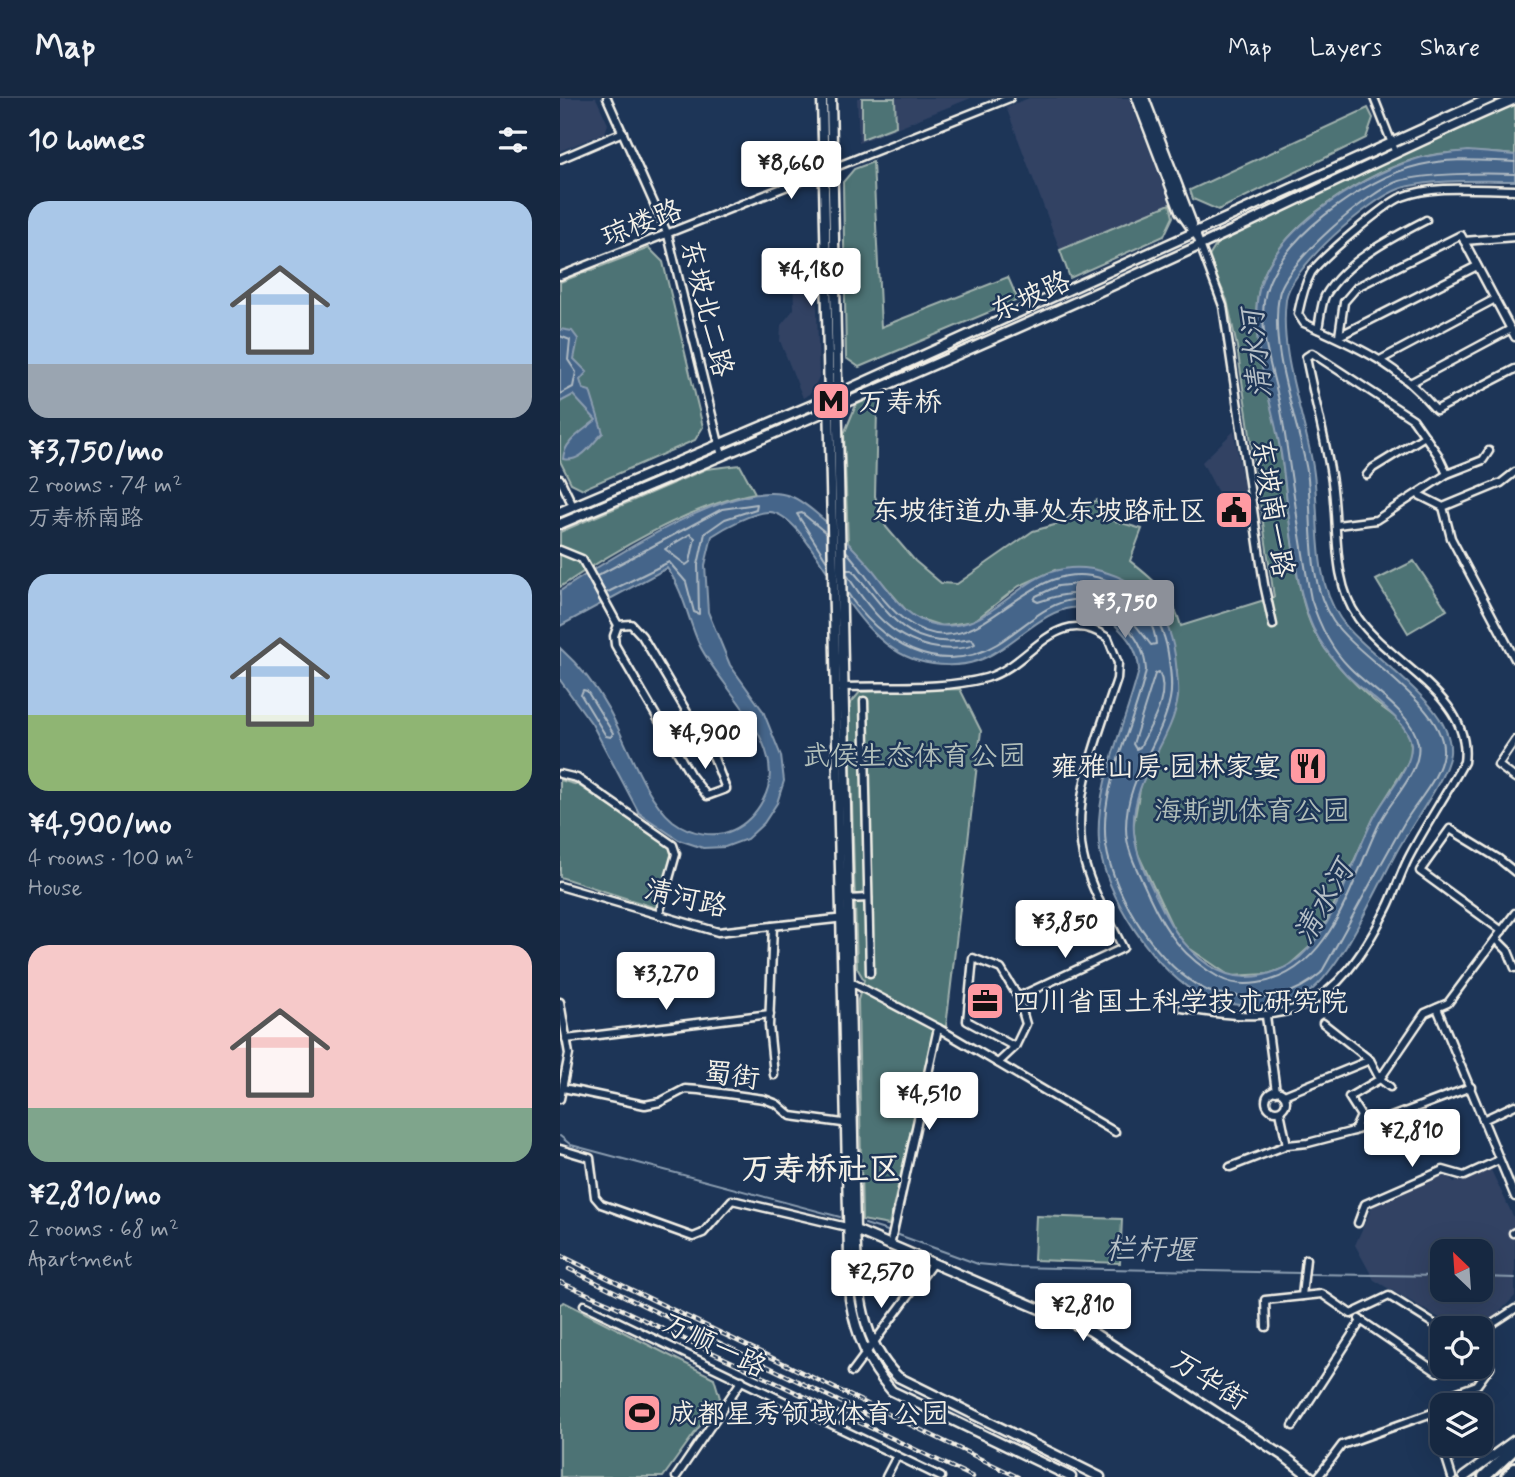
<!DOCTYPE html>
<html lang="en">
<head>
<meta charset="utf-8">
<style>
	body { margin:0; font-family:Mynerve,"LXGW WenKai TC",sans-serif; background:#1f3048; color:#f1f3f6; height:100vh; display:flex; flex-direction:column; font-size:26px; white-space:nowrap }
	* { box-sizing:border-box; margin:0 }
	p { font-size:23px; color:#9ea6b1 }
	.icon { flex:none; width:38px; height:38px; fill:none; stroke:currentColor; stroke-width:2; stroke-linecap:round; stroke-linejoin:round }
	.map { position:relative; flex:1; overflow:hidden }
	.side { display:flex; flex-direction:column; background:#162841; width:560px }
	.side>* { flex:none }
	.needle { width:46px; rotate:335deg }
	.buttons { position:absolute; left:870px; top:1141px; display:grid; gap:14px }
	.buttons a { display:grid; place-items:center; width:63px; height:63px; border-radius:14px; background:#162841; box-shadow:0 7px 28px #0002,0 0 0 2px #35445a; font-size:35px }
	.price { position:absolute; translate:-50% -60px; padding:0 16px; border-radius:7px; background:#fff; color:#222; font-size:23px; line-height:46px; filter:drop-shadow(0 2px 4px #0008) }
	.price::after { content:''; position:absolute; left:50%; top:42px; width:21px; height:16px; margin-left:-10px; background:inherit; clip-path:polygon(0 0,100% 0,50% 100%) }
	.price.current { background:#8c9099; color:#fff }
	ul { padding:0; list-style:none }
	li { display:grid; align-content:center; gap:14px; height:371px; padding:0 28px }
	li span { display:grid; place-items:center; height:217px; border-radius:21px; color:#555 }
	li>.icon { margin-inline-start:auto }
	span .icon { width:126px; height:126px; fill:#fffc; stroke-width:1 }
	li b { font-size:30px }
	h2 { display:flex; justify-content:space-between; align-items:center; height:84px; padding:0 28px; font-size:30px }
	header { display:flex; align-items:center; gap:42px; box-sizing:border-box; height:98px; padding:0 35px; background:#162841; border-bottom:2px solid #35445a }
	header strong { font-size:33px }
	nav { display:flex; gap:38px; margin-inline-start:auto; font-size:24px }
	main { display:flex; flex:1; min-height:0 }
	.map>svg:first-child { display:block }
</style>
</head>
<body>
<header>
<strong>Map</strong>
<nav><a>Map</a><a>Layers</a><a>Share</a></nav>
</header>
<main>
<section class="side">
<h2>10 homes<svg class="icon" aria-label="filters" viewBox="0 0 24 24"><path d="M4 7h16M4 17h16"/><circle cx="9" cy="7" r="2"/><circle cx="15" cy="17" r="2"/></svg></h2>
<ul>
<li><span style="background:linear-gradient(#a9c7e8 75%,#9aa5b1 0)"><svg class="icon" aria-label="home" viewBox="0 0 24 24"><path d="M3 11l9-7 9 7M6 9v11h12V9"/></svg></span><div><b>¥3,750/mo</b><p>2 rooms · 74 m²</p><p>万寿桥南路</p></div></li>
<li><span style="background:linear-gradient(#a9c7e8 65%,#8fb573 0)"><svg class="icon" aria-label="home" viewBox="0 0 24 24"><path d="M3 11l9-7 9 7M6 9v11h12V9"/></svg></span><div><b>¥4,900/mo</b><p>4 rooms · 100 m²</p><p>House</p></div></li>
<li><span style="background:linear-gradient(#f6c9c9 75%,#7fa58c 0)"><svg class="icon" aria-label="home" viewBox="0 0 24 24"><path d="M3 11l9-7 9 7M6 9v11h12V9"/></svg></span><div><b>¥2,810/mo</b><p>2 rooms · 68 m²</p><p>Apartment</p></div></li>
</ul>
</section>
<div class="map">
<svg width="955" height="1379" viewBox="0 0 955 1379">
	<rect width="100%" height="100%" fill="#1d3557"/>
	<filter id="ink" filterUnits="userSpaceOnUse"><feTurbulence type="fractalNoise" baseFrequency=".0143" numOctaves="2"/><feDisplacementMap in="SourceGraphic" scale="14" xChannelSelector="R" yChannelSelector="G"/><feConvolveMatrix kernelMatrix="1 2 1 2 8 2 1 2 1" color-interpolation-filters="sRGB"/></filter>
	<g filter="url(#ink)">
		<g fill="#304264" fill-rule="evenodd">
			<polygon points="0,0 36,0 48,26 45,35 0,53"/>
			<polygon points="297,0 411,0 299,45"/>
			<polygon points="469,0 569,0 610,106 500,152 446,9"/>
			<polygon points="233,176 256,177 259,279 252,294 243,300 220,243 221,227 234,211"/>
			<polygon points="674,333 690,423 675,427 642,364"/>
			<path d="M930 1070 955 1122V1198L932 1222 893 1228 814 1182 795 1147 813 1107 886 1076 894 1084ZM882 1153H920V1192H882Z"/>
		</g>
		<g fill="#4e7374" stroke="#a1b2ae" stroke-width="2">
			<polygon points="302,0 335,0 336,28 302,41"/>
			<path d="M955 4V57C922 54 887 51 855 61 797 79 704 136 697 203 693 239 706 276 714 312 718 331 720 350 723 369 730 415 734 497 755 535 770 561 792 584 814 603 825 613 842 621 848 635 852 644 851 652 850 661L814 719 768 820 753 846 727 869 708 876 670 878 626 848 613 830 578 756 573 730 582 680 612 619 617 572 495 472 459 488 414 523 382 528 351 518 288 445 284 336 296 307 321 294 317 313 315 398 326 429 355 463 381 485 397 486 473 433 498 426 537 402 551 422 582 431 570 463C594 482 613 497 621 528L714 499 677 249 667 202 648 160 658 144 810 68Z"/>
			<polygon points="808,10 813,20 806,40 658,112 633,101 630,92"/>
			<polygon points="313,64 321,229 448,179 458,202 299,269 286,260 283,84 294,71"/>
			<polygon points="610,106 613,119 604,138 510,180 500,152"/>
			<polygon points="89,150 103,164 143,329 135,342 23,391 11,385 0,363 0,184"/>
			<path d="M180 367 195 395C132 407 54 453 0 489V434L146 371Z"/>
			<polygon points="854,463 887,512 848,535 816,482"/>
			<polygon points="400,591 421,633 386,929 376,925 329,1127 302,1122 298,902 304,882 297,870 289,607 300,594"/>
			<polygon points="0,682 18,687 109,748 113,756 99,811 0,779"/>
			<polygon points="476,1118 562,1121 560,1165 474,1162"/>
			<polygon points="4,1204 154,1280 160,1300 103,1379 0,1379 0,1206"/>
		</g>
		<g fill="#45658a" stroke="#8b9db0" stroke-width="2">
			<path d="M908 53 955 57V83C924 83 868 81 839 91 810 101 729 171 726 202 719 258 744 314 753 369 761 418 751 477 780 520 806 559 894 605 890 655 887 681 848 731 835 757 816 792 777 881 743 898 719 911 670 910 645 899 598 880 542 794 539 744 535 685 565 629 579 572 578 553 569 540 555 527 503 477 463 548 417 563 400 569 376 568 359 563 285 543 253 418 210 414 194 413 164 430 152 438L145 467 148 514 170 567 203 613 221 658 224 683 217 705 204 725 187 741 165 749 143 750 119 742 79 715 32 626 0 582V550C19 567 37 590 49 612 67 645 84 699 113 723 129 735 154 741 173 732 186 726 196 715 203 702 232 650 162 592 140 548 128 522 124 494 107 470L0 528V493C47 463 175 378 230 398 252 406 297 453 312 471 331 494 345 522 377 527 444 537 464 447 548 475 566 481 582 490 594 505 608 523 614 543 616 566 617 576 619 589 618 599 612 646 570 679 574 734 576 762 593 791 605 816 618 841 640 867 667 876 691 884 722 875 740 859 780 823 791 759 817 714 828 694 853 669 851 646 848 621 802 594 785 575 773 562 760 545 753 530 732 483 729 408 721 356 713 307 692 254 697 204 703 137 795 81 853 62 870 56 890 55 908 53Z"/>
			<path d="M0 231 12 233 18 241 14 261 27 274 20 282 23 291 30 293 43 335C31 346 22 365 3 361 4 343 23 333 36 322L13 297 0 304Z"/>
		</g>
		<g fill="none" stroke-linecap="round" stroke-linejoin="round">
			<g stroke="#aeb9c2" stroke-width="2">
				<polyline points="0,238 10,242 8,262 16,274 13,289 0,296"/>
				<polyline points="266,435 242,415 237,416 267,463"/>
				<polygon points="130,436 135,440 130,464 126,467 105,451"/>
				<path d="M286 453C306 475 322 506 346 523 421 577 462 453 543 481 556 485 568 490 578 498 594 513 605 534 608 555 610 570 613 587 610 601 601 646 566 678 566 730 566 754 580 777 589 798 606 835 624 860 660 880 671 886 685 887 698 885 772 874 791 783 819 726 830 702 863 673 858 645 852 614 810 591 789 569 770 550 759 526 751 501 739 440 732 379 722 318 716 280 699 243 704 203 711 144 806 79 860 67 893 59 922 63 955 64"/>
				<path d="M287 472H292C330 515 345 554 412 541L415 546C405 552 389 551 378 550 334 544 310 513 287 477"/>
				<polyline points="37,478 162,411 197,406 196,411 165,421 145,435 138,467 139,516 134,514 126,484 109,464 46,495"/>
				<path d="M517 486C550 489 594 507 596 546L591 547C558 502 534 483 478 504L474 502 476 498 498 488Z"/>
				<path d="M287 494C319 545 379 581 437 546 476 522 510 475 559 521 575 536 585 551 586 572 575 629 538 687 546 747 553 798 600 870 646 892 654 896 664 896 672 897 707 904 735 898 761 875 789 826 815 776 843 727 855 705 881 680 883 654 886 608 797 559 773 523 745 480 754 422 747 373 737 317 709 255 719 197 724 166 810 92 839 83 868 75 924 75 955 76"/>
				<path d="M599 574C611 598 590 628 580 649L576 651 573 646 595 576Z"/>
				<polygon points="23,592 27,593 53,635 51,639 46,638 21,597"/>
			</g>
			<g stroke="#8b9db0" stroke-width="2">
				<polyline points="0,1038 11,1047 280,1119"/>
				<polyline points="305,1126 331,1134"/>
				<polyline points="336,1136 418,1166 451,1169 741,1175"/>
				<polyline points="747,1176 882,1178"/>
				<polyline points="920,1179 955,1180"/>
			</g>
			<g stroke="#f4f1e8" stroke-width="11">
				<g id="street">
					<polyline points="47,0 108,137 162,358"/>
					<polyline points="814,0 835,53"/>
					<polyline points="0,61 63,34"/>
					<path d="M955 92C920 92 875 86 842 99 826 105 760 161 751 175 744 188 741 202 738 216L744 225C800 250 835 264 876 312L955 271"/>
					<polyline points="636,136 663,208 704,486 713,527"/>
					<polyline points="904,143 955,139"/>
					<polyline points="0,178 450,0"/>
					<path d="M758 231C760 221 761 207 765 198 786 163 831 140 866 122"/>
					<polyline points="779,238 784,204 797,189 901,137 955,239"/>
					<polyline points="779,238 917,168"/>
					<polyline points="822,261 935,201"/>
					<polyline points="852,284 951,231"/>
					<polyline points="807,377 813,370 865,338"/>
					<polyline points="0,381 13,408"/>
					<polyline points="859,397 883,409 941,385 955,374"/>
					<polyline points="883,409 891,440 955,561"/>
					<polyline points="777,427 816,422 887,376 923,362 929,353"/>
					<polyline points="0,452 22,461 58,527 54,538 55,547 130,676 147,698 166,691 154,660 82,538 71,526 58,527"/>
					<path d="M281 589C328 587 381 592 426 580 472 567 495 504 548 540L558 565 557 581C538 640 508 704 525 766 533 795 550 823 563 850L458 899"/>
					<polyline points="304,603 310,875"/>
					<polyline points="955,642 938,667 955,680"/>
					<polyline points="0,676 17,680 113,747 116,756 99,816"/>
					<polyline points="0,788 158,834 285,820"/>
					<polyline points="287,801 308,800"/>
					<polyline points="213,828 209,928 214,977"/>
					<polyline points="942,833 860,773 890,731 939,761 955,774"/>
					<polyline points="936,841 948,853 955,870"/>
					<polyline points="287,882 378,930 555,1034"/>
					<polyline points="0,904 9,956 0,1001"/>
					<path d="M622 910C734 930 774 913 827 810 835 794 840 777 848 761 865 728 886 697 904 664 913 599 830 566 798 520 771 482 779 428 772 384 766 342 754 301 746 259L752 255 853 321 878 357 887 376"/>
					<polyline points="877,910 955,1099"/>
					<polyline points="706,918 716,994"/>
					<polyline points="763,925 810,962 820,981 830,989"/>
					<polyline points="6,941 210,916"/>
					<polyline points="438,965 455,949 466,926 458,899 441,871 413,860 407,923 455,949"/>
					<polyline points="3,990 85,1007 100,1004 125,991 139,992 204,1001 217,1006 231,1018 290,1026"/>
					<circle cx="716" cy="1003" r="10"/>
					<polyline points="724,997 810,962"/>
					<polyline points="720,1013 727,1047"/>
					<polyline points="923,1022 955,1007"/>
					<polyline points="794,1033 801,1018 789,999 820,981 865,915 888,905 955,815"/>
					<polyline points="0,1051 30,1060 35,1099 41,1106 133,1139 143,1135 172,1102 287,1129"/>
					<polyline points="670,1069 727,1047 748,1045 794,1033 911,989"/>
					<polyline points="798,1125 805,1106 883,1072 904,1078 939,1062"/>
					<polyline points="953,1135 955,1134"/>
					<polyline points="330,1148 378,930"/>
					<polyline points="742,1198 746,1161"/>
					<polyline points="24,1207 381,1379"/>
					<polyline points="799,1221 877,1274 884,1269"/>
					<polyline points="706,1229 705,1202 762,1196 791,1216 829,1198 882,1231"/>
					<polyline points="920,1234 955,1211"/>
					<polyline points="292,1274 372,1166"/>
					<polyline points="872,1315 892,1379"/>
					<polyline points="733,1328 801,1223"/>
					<polyline points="116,1379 182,1282"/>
					<polyline points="326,1379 337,1358"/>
					<polyline points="758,1379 782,1347 872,1315 892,1296 917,1287 930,1269 920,1260"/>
				</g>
			</g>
			<g stroke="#f4f1e8" stroke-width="13">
				<g id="secondary">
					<path d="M262 0 290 1201C296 1237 308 1266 332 1293L511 1379"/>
					<path d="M271 0 295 1132C298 1184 298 1241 338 1279L540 1379"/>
					<polyline points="577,0 620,113 636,136"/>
					<polyline points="584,0 632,126"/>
					<polyline points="0,414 276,297 931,0"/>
					<path d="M0 426C225 331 451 236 673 132 767 88 859 42 955 1"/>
					<polyline points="293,1131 529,1232 725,1359 751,1379"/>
					<polyline points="904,1379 955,1342"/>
				</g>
			</g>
			<g stroke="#f4f1e8" stroke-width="16">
				<g id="highway">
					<polyline points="924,1379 955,1350"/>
					<polyline points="947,1379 955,1371"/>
				</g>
			</g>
			<use href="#street" stroke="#1d3557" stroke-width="6"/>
			<use href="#secondary" stroke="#1d3557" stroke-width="8"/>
			<use href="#highway" stroke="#1d3557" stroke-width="10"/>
			<g stroke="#f4f1e8" stroke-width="4.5">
				<g id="rail">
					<polyline points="0,1157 458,1379"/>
					<polyline points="9,1171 311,1319"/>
					<polyline points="0,1184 53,1207 413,1379"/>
				</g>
			</g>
			<use href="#rail" stroke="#1d3557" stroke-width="2" stroke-dasharray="5" stroke-linecap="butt"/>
		</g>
	</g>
	<defs>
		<g id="metro-square" transform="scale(2.0125)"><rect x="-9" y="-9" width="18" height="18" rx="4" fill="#ff9aa2" stroke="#1d3557"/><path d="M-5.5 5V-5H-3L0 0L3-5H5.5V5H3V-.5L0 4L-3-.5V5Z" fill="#111"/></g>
		<g id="civic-square" transform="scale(2.0125)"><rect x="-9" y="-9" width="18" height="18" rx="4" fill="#ff9aa2" stroke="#1d3557"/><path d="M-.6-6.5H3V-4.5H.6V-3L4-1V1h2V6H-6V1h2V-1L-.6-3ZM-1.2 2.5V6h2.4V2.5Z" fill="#111"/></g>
		<g id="restaurant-square" transform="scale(2.0125)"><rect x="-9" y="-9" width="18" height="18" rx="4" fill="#ff9aa2" stroke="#1d3557"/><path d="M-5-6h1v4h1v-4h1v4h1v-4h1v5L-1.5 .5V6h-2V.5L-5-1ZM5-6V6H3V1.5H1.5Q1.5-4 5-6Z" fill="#111"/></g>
		<g id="office-square" transform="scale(2.0125)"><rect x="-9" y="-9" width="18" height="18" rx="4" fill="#ff9aa2" stroke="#1d3557"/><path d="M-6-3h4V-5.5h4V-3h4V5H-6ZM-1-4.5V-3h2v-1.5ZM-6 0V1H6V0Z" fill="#111"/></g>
		<g id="stadium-square" transform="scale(2.0125)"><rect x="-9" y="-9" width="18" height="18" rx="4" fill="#ff9aa2" stroke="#1d3557"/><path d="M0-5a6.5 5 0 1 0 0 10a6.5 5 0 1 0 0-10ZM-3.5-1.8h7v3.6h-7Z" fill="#111"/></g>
	</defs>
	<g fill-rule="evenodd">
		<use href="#metro-square" x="271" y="303"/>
		<use href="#civic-square" x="674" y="412"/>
		<use href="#restaurant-square" x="748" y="668"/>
		<use href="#office-square" x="425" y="903"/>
		<use href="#stadium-square" x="82" y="1315"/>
	</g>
	<g text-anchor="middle" stroke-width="5" stroke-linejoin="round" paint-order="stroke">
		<g font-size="28" fill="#f4f1e8" stroke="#1d3557">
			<text transform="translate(81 124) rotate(-21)" y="10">琼楼路</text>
			<text transform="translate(470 197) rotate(-24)" y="10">东坡路</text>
			<text transform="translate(148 210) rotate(76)" y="10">东坡北二路</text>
			<text transform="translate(714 410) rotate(81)" y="10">东坡南一路</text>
			<text transform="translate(126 799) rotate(13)" y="10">清河路</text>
			<text transform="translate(172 976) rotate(8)" y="10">蜀街</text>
			<text transform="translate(155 1246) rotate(26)" y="10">万顺一路</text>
			<text transform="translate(650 1281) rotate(33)" y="10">万华街</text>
		</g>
		<g font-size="28" fill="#f4f1e8" stroke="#1d3557" text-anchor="start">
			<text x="298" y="313">万寿桥</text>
			<text x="647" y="422" text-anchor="end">东坡街道办事处东坡路社区</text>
			<text x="721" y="678" text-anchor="end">雍雅山房·园林家宴</text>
			<text x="452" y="913">四川省国土科学技术研究院</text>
			<text x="109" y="1325">成都星秀领域体育公园</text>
		</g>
		<g font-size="28" fill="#b2bfba" stroke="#1d3557">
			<text x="354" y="667">武侯生态体育公园</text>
			<text x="692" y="722">海斯凯体育公园</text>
		</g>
		<g font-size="30" font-style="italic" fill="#b7c0c7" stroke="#1d3557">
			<text transform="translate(696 256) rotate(-96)" y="10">清水河</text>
			<text transform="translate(763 804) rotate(-60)" y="10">清水河</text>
			<text transform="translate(590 1151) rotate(1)" y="10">栏杆堰</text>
		</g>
		<g font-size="32" font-weight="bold" fill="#f4f1e8" stroke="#1d3557">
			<text x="261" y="1081">万寿桥社区</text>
		</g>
	</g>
</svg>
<div class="buttons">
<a><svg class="needle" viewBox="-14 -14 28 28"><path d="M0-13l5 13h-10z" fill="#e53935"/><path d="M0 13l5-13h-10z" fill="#9ea6b1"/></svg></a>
<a><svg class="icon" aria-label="locate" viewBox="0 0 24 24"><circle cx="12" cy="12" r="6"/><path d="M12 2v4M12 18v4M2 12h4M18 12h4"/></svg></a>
<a><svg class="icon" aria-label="layers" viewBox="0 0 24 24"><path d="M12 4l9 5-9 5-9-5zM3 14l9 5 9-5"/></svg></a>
</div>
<b class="price" style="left:231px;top:103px">¥8,660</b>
<b class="price" style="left:251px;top:210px">¥4,180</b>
<b class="price current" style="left:565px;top:542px">¥3,750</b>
<b class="price" style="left:145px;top:673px">¥4,900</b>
<b class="price" style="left:505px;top:862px">¥3,850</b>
<b class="price" style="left:106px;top:914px">¥3,270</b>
<b class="price" style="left:369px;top:1034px">¥4,510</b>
<b class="price" style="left:852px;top:1071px">¥2,810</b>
<b class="price" style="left:321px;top:1212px">¥2,570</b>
<b class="price" style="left:523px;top:1245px">¥2,810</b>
</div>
</main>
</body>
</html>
